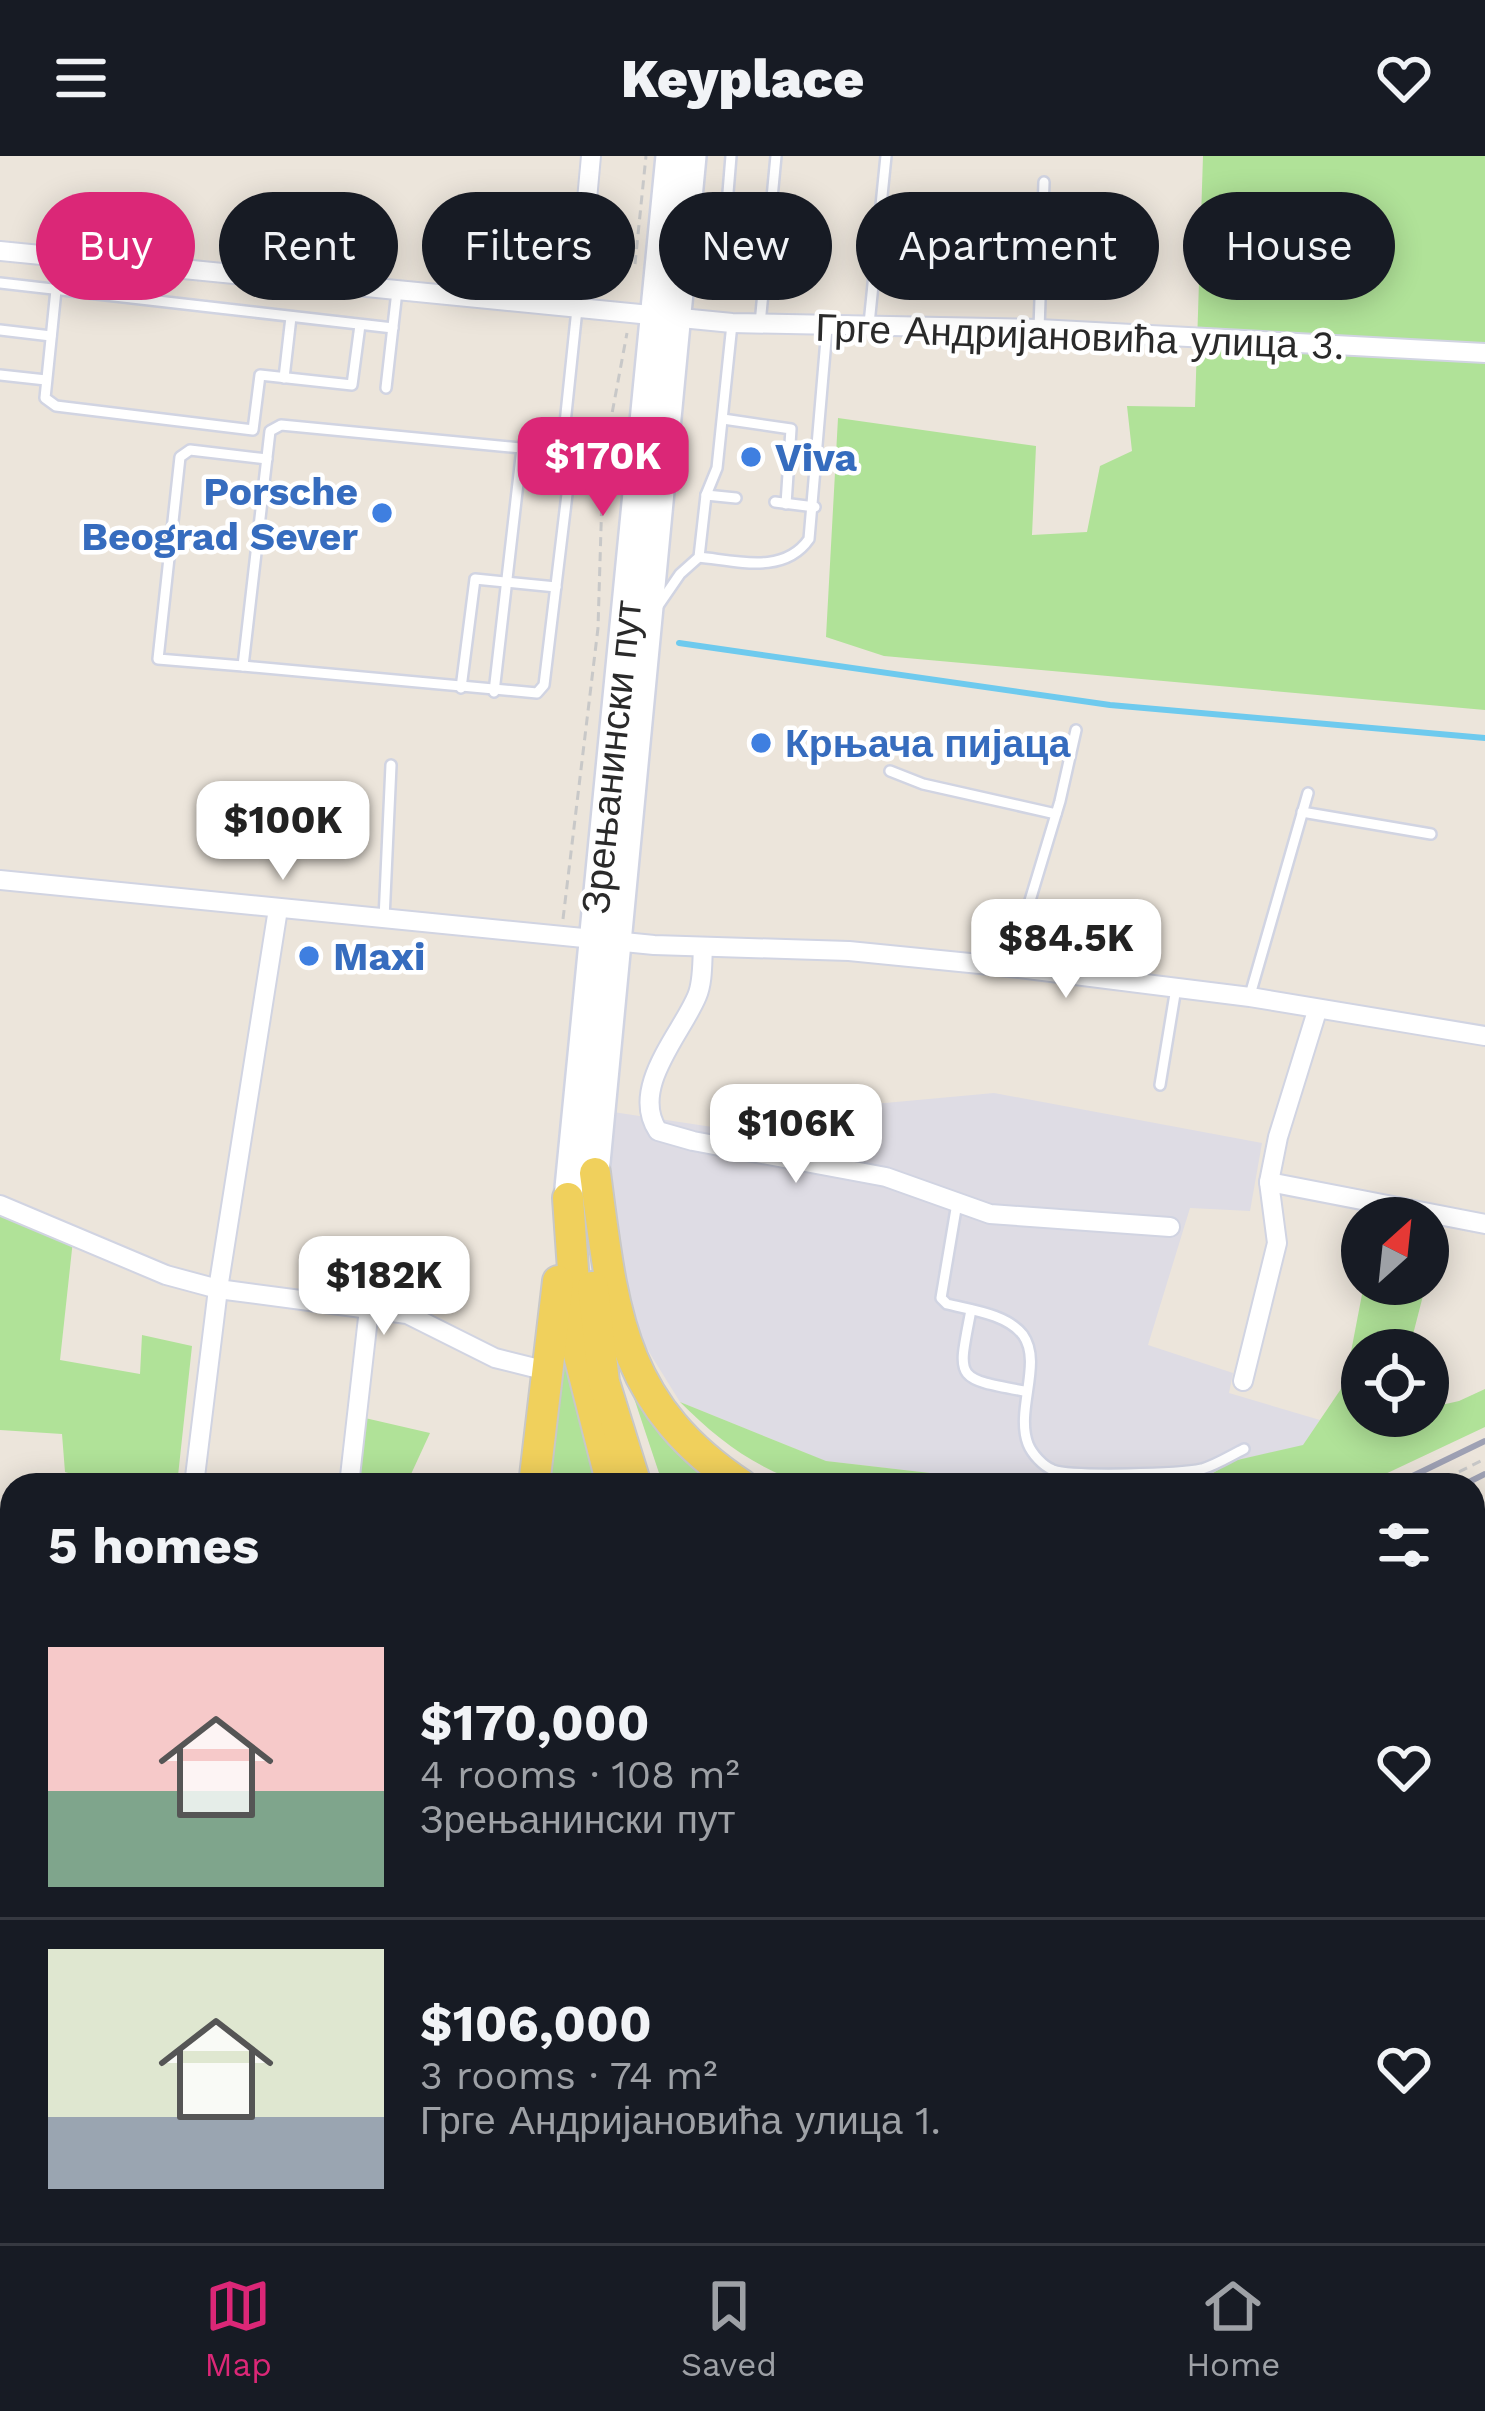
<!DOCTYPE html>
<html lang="en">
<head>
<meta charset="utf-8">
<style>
	body { margin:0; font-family:"Work Sans",sans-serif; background:#242831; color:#f1f3f6; height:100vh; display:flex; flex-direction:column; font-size:45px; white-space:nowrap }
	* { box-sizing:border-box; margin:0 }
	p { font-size:39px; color:#9ea1a6 }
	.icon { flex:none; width:66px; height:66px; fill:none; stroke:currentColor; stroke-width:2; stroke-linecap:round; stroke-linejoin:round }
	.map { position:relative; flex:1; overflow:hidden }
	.details { position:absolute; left:0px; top:1317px; width:1485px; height:771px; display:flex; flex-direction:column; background:#171b24; border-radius:36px 36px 0 0; box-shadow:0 6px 30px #0003 }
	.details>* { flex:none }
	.hud { position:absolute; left:36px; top:36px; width:1413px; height:108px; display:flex; gap:24px }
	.needle { width:78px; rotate:27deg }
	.controls { position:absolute; left:1341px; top:1041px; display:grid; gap:24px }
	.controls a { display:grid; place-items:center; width:108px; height:108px; border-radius:50%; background:#171b24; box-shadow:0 6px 30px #0003; font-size:60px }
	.price { position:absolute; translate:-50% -102px; padding:0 27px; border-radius:24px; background:#fff; color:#222; font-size:39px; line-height:78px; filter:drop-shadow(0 3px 6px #0008) }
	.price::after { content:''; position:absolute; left:50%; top:72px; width:36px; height:27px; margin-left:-18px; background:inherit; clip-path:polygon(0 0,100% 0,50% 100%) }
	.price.selected { background:#db2777; color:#fff }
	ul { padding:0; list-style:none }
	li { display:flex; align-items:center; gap:36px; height:300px; padding:0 48px }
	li+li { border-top:3px solid #363941 }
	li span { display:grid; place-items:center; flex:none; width:336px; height:240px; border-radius:0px; color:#555 }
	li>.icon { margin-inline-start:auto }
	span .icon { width:144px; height:144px; fill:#fffc; stroke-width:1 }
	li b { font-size:51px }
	h2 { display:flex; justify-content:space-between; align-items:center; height:144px; padding:0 48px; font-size:51px }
	.pill { padding:0 42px; border-radius:54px; background:#171b24; box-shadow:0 6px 30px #0003; font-size:42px; line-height:108px }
	.pill.selected { background:#db2777; color:#fff }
	header { display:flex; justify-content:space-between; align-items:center; height:156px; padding:0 48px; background:#171b24; font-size:54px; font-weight:800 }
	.tab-bar { display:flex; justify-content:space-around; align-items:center; height:168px; border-top:3px solid #363941; background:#171b24; font-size:33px; color:#9ea1a6 }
	.tab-bar a { display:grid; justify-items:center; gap:6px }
	.tab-bar .selected { color:#db2777 }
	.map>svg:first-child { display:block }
</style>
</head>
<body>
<header><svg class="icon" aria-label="menu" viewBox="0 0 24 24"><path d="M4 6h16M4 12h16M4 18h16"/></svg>Keyplace<svg class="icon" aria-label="heart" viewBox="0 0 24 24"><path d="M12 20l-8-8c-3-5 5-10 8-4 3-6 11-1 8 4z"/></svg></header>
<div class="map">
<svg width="1485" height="2087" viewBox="0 0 1485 2087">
	<rect width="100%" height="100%" fill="#ece5db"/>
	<polygon fill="#dedce4" points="994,937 1262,987 1250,1055 1190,1052 1148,1189 1233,1217 1229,1237 1320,1264 1303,1290 1233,1305 1208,1320 930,1317 825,1305 680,1246 641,1183 616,1117 610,1044 613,956 759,978 768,948 885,947"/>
	<g fill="#b0e298">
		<polygon points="1203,0 1485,0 1485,554 884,500 826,481 838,262 1036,290 1032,379 1087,376 1100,310 1132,295 1127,250 1195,251"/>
		<polygon points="0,1059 73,1084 60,1204 140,1218 142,1179 192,1190 177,1329 106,1329 65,1316 62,1278 0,1274"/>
		<path d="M1364 1128H1426L1409 1194H1362V1260H1428V1252L1459 1245 1485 1233V1271L1362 1329H810C757 1314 718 1284 680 1246L826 1305 930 1317 1208 1320 1233 1305 1303 1289 1345 1227Z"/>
		<polygon points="560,1180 604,1329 546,1329"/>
		<polygon points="626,1218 727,1329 663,1329"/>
		<polygon points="365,1262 430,1277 406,1329 357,1329"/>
		<polygon points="1473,1443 1485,1447 1485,1568 1473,1569"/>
		<polygon points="360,2076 500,2076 507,2087 350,2087"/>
		<polygon points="524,2076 752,2076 732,2087 533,2087"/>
	</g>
	<polygon fill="#6ecaee" points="0,1820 12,1824 12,2076 141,2076 133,2087 0,2087"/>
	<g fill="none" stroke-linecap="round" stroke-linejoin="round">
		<g stroke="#6ecaee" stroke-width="6">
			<polyline points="679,487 1110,549 1485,582"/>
			<polyline points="891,2081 901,2087"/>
			<polyline points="397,2087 417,2076"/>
		</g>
		<g stroke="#d1d4e2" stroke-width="14">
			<g id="lane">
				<polyline points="731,0 726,61 739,86"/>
				<polyline points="0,127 393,172"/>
				<polyline points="56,134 45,242 56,250 253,274 260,219 352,229 360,169"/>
				<polyline points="760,168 776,0"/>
				<polyline points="869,168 886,0"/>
				<polyline points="1039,173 1044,26"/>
				<polyline points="0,174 51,180"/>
				<polyline points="0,219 46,224"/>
				<polyline points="284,222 291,161"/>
				<polyline points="386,232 397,135"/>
				<polyline points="723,263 791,273 786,348"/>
				<polyline points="562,296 571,305 544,529 537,537 243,510 270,275 281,269 562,296 577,153"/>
				<polyline points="706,339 736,342"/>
				<polyline points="775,346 815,351"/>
				<path d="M699 401C737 405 784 419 809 383L827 172"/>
				<polyline points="658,450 680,418 699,401 706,339 717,312 732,168"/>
				<polyline points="243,510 158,503 180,301 190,294 267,303"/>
				<polyline points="461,532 475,423 556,431"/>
				<polyline points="494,536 522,292"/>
				<polyline points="890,615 923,628 1056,658"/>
				<polyline points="1302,656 1431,678"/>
				<polyline points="384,763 391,609"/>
				<polyline points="1010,811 1060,645 1076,574"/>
				<polyline points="1250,839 1308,637"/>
				<polyline points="1160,929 1176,832"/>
				<path d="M957 1047 941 1142 947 1148C971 1154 1007 1158 1023 1179 1043 1207 1015 1254 1028 1288 1032 1298 1043 1310 1053 1314 1073 1321 1180 1318 1202 1313 1216 1309 1230 1300 1244 1293"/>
				<path d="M971 1154C958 1223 953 1222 1024 1235"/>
				<polyline points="1473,1744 1485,1750"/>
			</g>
		</g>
		<g stroke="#d1d4e2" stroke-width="22">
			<g id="street">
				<polyline points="0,95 732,167 1039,173 1485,197"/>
				<polyline points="577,153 591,0"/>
				<polyline points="0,724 654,789 849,795 1010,811 1250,841 1485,880"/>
				<path d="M703 791C702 807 703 826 697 840 682 877 629 932 658 975L693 985 886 1021 990 1058 1170 1071"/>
				<polyline points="1269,1026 1485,1068"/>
				<polyline points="0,1049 166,1119 218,1133 407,1158 495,1202 547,1215"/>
				<polyline points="1243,1225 1277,1087 1269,1026 1278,981 1317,855"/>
				<polyline points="194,1329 218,1133 278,753"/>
				<polyline points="349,1329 369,1153"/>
				<polyline points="0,1459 12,1467"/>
				<polyline points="0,1575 12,1564"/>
				<polyline points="1473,1679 1485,1675"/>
				<polyline points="0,1783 12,1790"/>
				<polyline points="866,2087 873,2076"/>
				<polyline points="1259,2087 1262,2076"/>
				<polyline points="1479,2087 1485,2069"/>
			</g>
		</g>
		<g stroke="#d1d4e2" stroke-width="32">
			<g id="secondary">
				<polyline points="595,1017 692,0"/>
				<polyline points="568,1042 670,0"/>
			</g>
		</g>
		<g stroke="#c8c8c8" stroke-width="34">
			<g id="primary">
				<path d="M595 1017C613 1151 618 1247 742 1329"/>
				<polyline points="568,1042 579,1199 612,1329"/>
				<polyline points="593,1131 604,1226 636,1329"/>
				<polyline points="534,1329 558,1125"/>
				<polyline points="1473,1433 1485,1437"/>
				<polyline points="1473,1590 1485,1589"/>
				<polyline points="514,2076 521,2087"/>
				<polyline points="251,2087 258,2076"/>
				<polyline points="340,2087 351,2076"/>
				<polyline points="746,2087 762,2076"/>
				<polyline points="795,2087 807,2076"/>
			</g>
		</g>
		<g stroke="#c8c8c8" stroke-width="3" stroke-dasharray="9 6" stroke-linecap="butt">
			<polyline points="635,108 646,0"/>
			<polyline points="563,763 598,472 603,306 627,177"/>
			<polyline points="764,1321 778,1329"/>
			<polyline points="1432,1329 1485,1303"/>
			<polyline points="0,1730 12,1737"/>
			<polyline points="830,2086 839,2076"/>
			<polyline points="162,2087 170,2076"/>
		</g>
		<use href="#lane" stroke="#fff" stroke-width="9"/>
		<use href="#street" stroke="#fff" stroke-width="18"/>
		<use href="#secondary" stroke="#fff" stroke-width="27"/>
		<use href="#primary" stroke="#f0d05c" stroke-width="30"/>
		<g stroke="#9ea1b4" stroke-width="6">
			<polyline points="1394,1329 1485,1285"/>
			<polyline points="1463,1329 1485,1318"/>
			<polyline points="313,2087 323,2076"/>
		</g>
	</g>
	<g fill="#3f7fe0" stroke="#fff" stroke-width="4.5">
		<circle cx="751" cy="301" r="12"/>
		<circle cx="382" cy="357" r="12"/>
		<circle cx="761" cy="587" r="12"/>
		<circle cx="309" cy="800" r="12"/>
	</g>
	<g text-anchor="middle" stroke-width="9" stroke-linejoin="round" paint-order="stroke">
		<g font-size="39" fill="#2a2a2a" stroke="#fff">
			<text transform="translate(1080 180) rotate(2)" y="14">Грге Андријановића улица 3.</text>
			<text transform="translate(611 601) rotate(-84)" y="14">Зрењанински пут</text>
		</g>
		<g font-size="39" font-weight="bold" fill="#366cbe" stroke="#fff" text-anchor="start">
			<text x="775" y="315">Viva</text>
			<text x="358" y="349" text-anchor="end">Porsche<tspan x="358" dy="45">Beograd Sever</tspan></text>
			<text x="785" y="601">Крњача пијаца</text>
			<text x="333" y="814">Maxi</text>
		</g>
	</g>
</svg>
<div class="controls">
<a><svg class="needle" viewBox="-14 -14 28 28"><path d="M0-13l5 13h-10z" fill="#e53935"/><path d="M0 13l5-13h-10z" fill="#9ea1a6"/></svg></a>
<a><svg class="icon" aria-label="locate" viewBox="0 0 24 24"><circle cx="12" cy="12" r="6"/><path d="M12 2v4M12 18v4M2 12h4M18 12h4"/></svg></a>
</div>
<b class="price selected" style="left:603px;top:363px">$170K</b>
<b class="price" style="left:283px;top:727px">$100K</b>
<b class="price" style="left:1066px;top:845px">$84.5K</b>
<b class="price" style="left:796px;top:1030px">$106K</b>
<b class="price" style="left:384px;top:1182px">$182K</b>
<div class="hud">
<a class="pill selected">Buy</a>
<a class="pill">Rent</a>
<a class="pill">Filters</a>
<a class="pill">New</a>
<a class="pill">Apartment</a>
<a class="pill">House</a>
</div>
<section class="details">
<h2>5 homes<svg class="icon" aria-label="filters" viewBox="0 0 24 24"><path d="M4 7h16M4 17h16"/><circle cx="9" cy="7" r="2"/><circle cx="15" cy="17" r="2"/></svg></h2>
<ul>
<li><span style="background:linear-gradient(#f6c9c9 60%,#7fa58c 0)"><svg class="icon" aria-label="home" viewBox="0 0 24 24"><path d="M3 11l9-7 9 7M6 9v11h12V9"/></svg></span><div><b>$170,000</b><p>4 rooms · 108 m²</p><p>Зрењанински пут</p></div><svg class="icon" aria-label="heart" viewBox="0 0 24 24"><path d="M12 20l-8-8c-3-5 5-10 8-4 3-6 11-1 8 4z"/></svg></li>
<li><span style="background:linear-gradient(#dfe7d0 70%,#9aa5b1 0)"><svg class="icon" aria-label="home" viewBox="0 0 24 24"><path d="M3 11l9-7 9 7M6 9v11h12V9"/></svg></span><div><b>$106,000</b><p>3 rooms · 74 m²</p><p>Грге Андријановића улица 1.</p></div><svg class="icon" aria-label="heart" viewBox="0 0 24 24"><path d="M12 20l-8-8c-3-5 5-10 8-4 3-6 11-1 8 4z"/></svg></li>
</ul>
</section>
</div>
<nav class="tab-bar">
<a class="selected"><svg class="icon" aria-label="map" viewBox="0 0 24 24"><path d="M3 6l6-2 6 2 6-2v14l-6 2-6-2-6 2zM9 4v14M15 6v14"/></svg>Map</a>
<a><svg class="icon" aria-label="saved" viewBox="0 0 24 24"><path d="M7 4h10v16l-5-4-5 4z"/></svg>Saved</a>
<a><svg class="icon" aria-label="home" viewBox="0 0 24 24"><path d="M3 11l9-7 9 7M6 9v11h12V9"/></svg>Home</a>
</nav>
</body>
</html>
